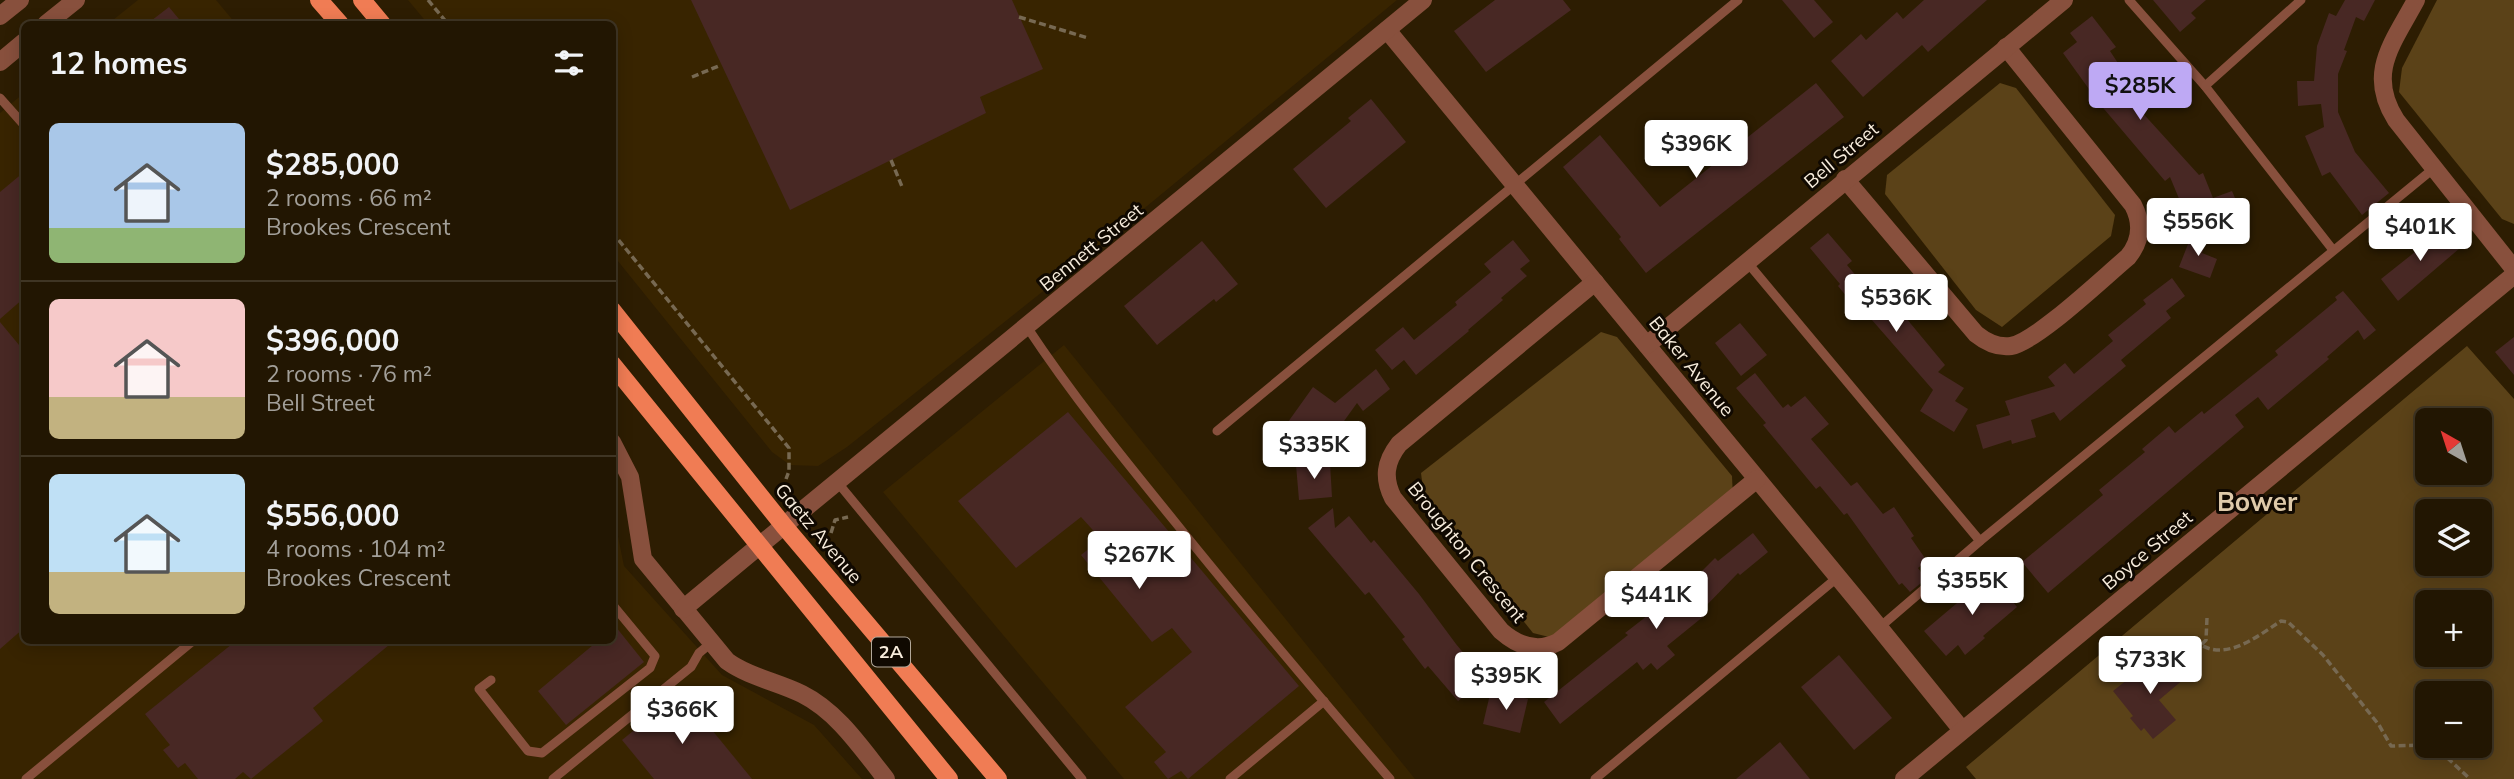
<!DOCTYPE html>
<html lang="en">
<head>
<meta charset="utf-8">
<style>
	body { margin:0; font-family:Mulish,sans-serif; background:#2e2311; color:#f1f3f6; height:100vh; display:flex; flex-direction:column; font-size:26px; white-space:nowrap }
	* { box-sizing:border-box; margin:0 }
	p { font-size:23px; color:#a29f99 }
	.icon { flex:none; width:38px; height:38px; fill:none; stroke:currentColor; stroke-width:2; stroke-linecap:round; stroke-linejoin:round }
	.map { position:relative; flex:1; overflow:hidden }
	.sheet { position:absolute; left:21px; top:21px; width:595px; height:623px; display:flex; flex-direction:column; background:#221602; border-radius:10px; box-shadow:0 4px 18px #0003,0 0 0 2px #3f3524 }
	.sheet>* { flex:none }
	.needle { width:46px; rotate:321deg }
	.controls { position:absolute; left:2415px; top:408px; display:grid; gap:14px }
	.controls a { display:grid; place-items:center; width:77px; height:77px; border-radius:10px; background:#221602; box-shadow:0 4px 18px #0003,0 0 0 2px #3f3524; font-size:35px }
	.price { position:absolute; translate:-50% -60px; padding:0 16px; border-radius:7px; background:#fff; color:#222; font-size:23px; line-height:46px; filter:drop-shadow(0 2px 4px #0008) }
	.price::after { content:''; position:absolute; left:50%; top:42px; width:21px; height:16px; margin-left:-10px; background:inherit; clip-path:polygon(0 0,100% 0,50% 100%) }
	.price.current { background:#bea9f4; color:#111 }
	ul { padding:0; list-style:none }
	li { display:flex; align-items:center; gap:21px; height:175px; padding:0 28px }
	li+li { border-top:2px solid #3f3524 }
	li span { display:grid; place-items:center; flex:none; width:196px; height:140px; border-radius:10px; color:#555 }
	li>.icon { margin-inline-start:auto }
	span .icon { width:84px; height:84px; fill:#fffc; stroke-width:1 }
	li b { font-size:30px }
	h2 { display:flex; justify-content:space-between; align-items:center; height:84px; padding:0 28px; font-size:30px }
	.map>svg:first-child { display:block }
</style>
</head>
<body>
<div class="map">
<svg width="2514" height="779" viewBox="0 0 2514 779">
	<rect width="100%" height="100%" fill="#2d1d02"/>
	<g fill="#382400">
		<polygon points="138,0 216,0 236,24 108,24"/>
		<polygon points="408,0 1397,0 1061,277 847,447 818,466 790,465 772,452 613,255 612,24 428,24"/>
		<polygon points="24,93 24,640 612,640 613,512 624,566 722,675 814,725 862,779 0,779 0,113"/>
		<polygon points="1064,345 1415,779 1124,779 883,492"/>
	</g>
	<g fill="#5b4218" fill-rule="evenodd">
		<polygon points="2437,0 2514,0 2514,224 2502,219 2399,92 2402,68"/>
		<polygon points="2000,83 2016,88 2115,215 2111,236 2002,327 1976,310 1885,194 1887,175"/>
		<polygon points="1601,332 1617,337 1732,476 1733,498 1561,640 1533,633 1424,496 1421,473"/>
		<path d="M2467 346 2514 399V779H1976L1966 767ZM2427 420H2480V472H2427ZM2427 511H2480V564H2427ZM2427 602H2480V654H2427ZM2427 693H2480V746H2427Z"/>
	</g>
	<g fill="#482824">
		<polygon points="691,0 1012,0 1043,69 980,97 986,113 790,210"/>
		<polygon points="1495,0 1563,0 1571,10 1486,72 1454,31"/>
		<polygon points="1782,0 1814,0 1833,22 1814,38"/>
		<polygon points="1924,0 1987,0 1928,52 1922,45 1863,97 1831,61 1861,34 1866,40 1897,12 1903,19"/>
		<polygon points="2153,0 2206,0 2191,13 2196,18 2180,32"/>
		<polygon points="2345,0 2375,0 2364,21 2356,17 2344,50 2347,51 2338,74 2338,112 2355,152 2389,193 2362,215 2330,172 2322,176 2305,136 2324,127 2321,104 2298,106 2297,81 2314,81 2317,46 2329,13 2336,16"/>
		<polygon points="169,7 183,24 147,24"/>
		<polygon points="2092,16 2116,47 2110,51 2137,92 2129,98 2199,175 2203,173 2213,198 2232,191 2238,205 2190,225 2170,177 2165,181 2099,103 2063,53 2077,42 2070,33"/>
		<polygon points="1816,83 1844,117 1646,273 1619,239 1621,237 1563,167 1600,135 1660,207"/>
		<polygon points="1371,99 1406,142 1326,208 1293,169 1351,121 1348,118"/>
		<polygon points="24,172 24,298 0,319 0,192"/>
		<polygon points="2443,229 2460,248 2398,301 2381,279 2420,248 2415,243 2429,231 2435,237"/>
		<polygon points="1828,233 1852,261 1847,265 1868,290 1877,283 1945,365 1938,372 1964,388 1955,401 1968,409 1954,432 1920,411 1933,390 1865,312 1862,315 1838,286 1840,284 1810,248"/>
		<polygon points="2192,234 2207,240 2202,253 2217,259 2210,278 2179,267"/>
		<polygon points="1513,240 1530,261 1520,269 1527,276 1501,298 1503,300 1468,330 1469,331 1416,375 1404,360 1392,370 1375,350 1403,327 1414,340 1457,305 1455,302 1491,272 1484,264"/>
		<polygon points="1202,241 1238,284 1216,302 1214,299 1157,345 1124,306"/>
		<polygon points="2172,278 2185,296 2166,311 2171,318 2121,360 2126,366 2060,421 2054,412 2031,420 2036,437 2012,444 2011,440 1983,449 1976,425 2010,415 2005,401 2055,386 2048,377 2065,363 2074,374 2113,341 2108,335 2146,304 2143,300"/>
		<polygon points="2343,291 2376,330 2364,340 2358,330 2327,357 2329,359 2268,410 2258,397 2235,415 2244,427 2048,593 2022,562 2103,495 2099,490 2145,452 2142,449 2169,426 2175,433 2202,411 2204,414 2278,355 2275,351 2337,300 2335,297"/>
		<polygon points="0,322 24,351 24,628 0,649"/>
		<polygon points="1740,323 1767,355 1741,376 1715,343"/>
		<polygon points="2514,337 2514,375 2495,352"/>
		<polygon points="1376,369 1390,389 1363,411 1357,403 1334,435 1319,424 1309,438 1288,422 1313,387 1335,403"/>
		<polygon points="1755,373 1783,408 1788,404 1791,407 1805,396 1829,424 1811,439 1851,486 1857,482 1883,514 1894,507 1914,536 1911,538 1927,561 1918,568 1926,579 1910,592 1902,583 1899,585 1847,513 1844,515 1820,486 1816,489 1763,425 1766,423 1736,388"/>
		<polygon points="1068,412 1299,686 1188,779 1181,771 1168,779 1154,762 1166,752 1125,707 1192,652 1172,628 1152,642 1081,555 1101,539 1081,517 1016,568 958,501"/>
		<polygon points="1330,463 1332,497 1299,500 1296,465"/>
		<polygon points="1333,508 1335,528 1349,516 1371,543 1374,540 1419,594 1456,644 1485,679 1458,701 1428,666 1425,669 1402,639 1405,637 1369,592 1365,595 1308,528"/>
		<polygon points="1753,533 1768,552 1740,575 1738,573 1700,612 1704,616 1667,646 1675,655 1657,670 1651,663 1643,670 1637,662 1560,724 1544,702 1628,635 1625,633 1692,581 1715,558 1718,561"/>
		<polygon points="1988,572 2017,607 1983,636 1985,638 1965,655 1958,645 1946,656 1924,631 1963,598 1960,595"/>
		<polygon points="612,622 644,662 566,725 538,691 599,640 612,640"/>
		<polygon points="237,640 395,640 313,708 323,721 251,779 243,772 235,779 198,779 185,763 178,768 163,750 170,745 145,714"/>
		<polygon points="1839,655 1892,718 1854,750 1801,687"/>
		<polygon points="2165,655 2184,679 2159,700 2176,720 2153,739 2144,728 2141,731 2130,718 2133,716 2113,691 2137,672 2140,676"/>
		<polygon points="1491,690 1528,699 1520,733 1483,724"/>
		<polygon points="681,692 752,779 654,779 622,740"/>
		<polygon points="1780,742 1810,779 1736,779"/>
	</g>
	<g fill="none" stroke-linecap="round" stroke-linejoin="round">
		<g stroke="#776952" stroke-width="3.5" stroke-dasharray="7 3.5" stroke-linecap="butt">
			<polyline points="428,0 448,24"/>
			<polyline points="1019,17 1088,38"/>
			<polyline points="692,77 721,65"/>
			<polyline points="891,160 903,189"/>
			<polyline points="612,232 789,448 789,471 786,479"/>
			<polyline points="831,533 835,520 848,517"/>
			<path d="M2207 618 2206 640 2201 645C2228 661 2259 635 2281 621L2288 622 2323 655 2379 725 2391 746 2427 745"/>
			<polyline points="2430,746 2440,751 2470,779"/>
		</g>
		<g stroke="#88503d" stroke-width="9">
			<polyline points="2129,0 2205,86 2333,250"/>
			<polyline points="2205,86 2301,0"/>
			<polyline points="0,98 24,125"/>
			<polyline points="1747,262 1980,541"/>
			<path d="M1027 327C1072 395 1123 458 1175 522 1245 609 1317 694 1390 779"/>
			<polyline points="1217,431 1738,0"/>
			<polyline points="838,483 1082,779"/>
			<polyline points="1880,627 1980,541 2433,169"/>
			<polyline points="491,680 479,689 528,751 542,753 650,668 655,656 612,604"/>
			<polyline points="26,779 194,640"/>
			<polyline points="553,779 691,667 699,653 711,643"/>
			<polyline points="1230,779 1324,701"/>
			<polyline points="1595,779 1838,577"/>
		</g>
		<g stroke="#88503d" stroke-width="18">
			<path d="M2416 0C2393 43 2366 73 2396 120L2514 269"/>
			<polyline points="1387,30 1861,605 1962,730"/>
			<path d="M1845 179 1976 334C1986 342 1997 348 2011 346 2036 342 2104 277 2128 257 2141 241 2143 224 2133 205L2006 47"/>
			<path d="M1595 282 1399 444C1385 462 1383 478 1393 498L1501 631C1518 646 1537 653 1558 642L1757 479"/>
			<polyline points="1647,345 2064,0"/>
			<path d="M612 442 630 477 643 559 727 661C749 677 778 682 802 694 838 712 862 749 886 779"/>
			<polyline points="683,609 759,546"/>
		</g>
		<g stroke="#88503d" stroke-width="18">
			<polyline points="0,16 20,0"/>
			<polyline points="46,24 76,0"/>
			<polyline points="0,62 24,42"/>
			<polyline points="759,546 1423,0"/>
			<polyline points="1904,779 2514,275"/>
		</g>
		<g stroke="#f07c54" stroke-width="18">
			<polyline points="319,0 340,24"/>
			<polyline points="362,0 382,24"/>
			<polyline points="612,310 784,526 998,779"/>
			<polyline points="612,364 949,779"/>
		</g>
	</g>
	<g text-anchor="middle" stroke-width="6" stroke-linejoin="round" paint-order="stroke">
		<rect fill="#100901" stroke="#b2a89a" stroke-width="2" x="872" y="637.5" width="38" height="29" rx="5"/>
		<g font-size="18" font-weight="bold" fill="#f7ecdc">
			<text x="891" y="658">2A</text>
		</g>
		<g font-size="19" fill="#f7ecdc" stroke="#100901">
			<text transform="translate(1841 155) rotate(-40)" y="7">Bell Street</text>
			<text transform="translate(1091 247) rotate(-39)" y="7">Bennett Street</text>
			<text transform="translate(1692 366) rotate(51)" y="7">Baker Avenue</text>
			<text transform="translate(819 533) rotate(50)" y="7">Gaetz Avenue</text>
			<text transform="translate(2147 550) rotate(-40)" y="7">Boyce Street</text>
			<text transform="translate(1467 552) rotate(51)" y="7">Broughton Crescent</text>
		</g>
		<g font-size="26" font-weight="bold" fill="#dfcaaa" stroke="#100901">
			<text x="2257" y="511">Bower</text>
		</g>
	</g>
</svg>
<div class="controls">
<a><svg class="needle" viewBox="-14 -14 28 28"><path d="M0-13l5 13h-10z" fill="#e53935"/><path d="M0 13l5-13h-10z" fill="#a29f99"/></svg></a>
<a><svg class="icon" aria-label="layers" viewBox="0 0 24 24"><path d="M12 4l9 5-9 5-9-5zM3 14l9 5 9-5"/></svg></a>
<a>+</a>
<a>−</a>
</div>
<b class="price current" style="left:2140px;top:122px">$285K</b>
<b class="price" style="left:1696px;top:180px">$396K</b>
<b class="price" style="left:2198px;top:258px">$556K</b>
<b class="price" style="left:2420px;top:263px">$401K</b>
<b class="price" style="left:1896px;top:334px">$536K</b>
<b class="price" style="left:1314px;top:481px">$335K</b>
<b class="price" style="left:1139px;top:591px">$267K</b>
<b class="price" style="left:1972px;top:617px">$355K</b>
<b class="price" style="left:1656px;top:631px">$441K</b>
<b class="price" style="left:2150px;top:696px">$733K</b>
<b class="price" style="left:1506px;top:712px">$395K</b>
<b class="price" style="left:682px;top:746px">$366K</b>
<section class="sheet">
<h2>12 homes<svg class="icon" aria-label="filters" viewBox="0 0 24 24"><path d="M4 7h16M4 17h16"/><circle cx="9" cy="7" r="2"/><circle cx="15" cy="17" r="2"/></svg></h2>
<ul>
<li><span style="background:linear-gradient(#a9c7e8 75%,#8fb573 0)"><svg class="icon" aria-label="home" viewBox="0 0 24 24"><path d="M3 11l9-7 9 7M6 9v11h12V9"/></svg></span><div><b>$285,000</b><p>2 rooms · 66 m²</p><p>Brookes Crescent</p></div></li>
<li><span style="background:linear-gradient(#f6c9c9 70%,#c2b280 0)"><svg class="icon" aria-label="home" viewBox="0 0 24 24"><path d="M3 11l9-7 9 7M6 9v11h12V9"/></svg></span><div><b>$396,000</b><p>2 rooms · 76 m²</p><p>Bell Street</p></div></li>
<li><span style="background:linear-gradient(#bfe0f5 70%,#c2b280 0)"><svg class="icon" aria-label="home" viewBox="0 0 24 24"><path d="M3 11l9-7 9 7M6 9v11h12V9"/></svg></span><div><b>$556,000</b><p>4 rooms · 104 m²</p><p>Brookes Crescent</p></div></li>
</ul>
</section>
</div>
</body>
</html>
